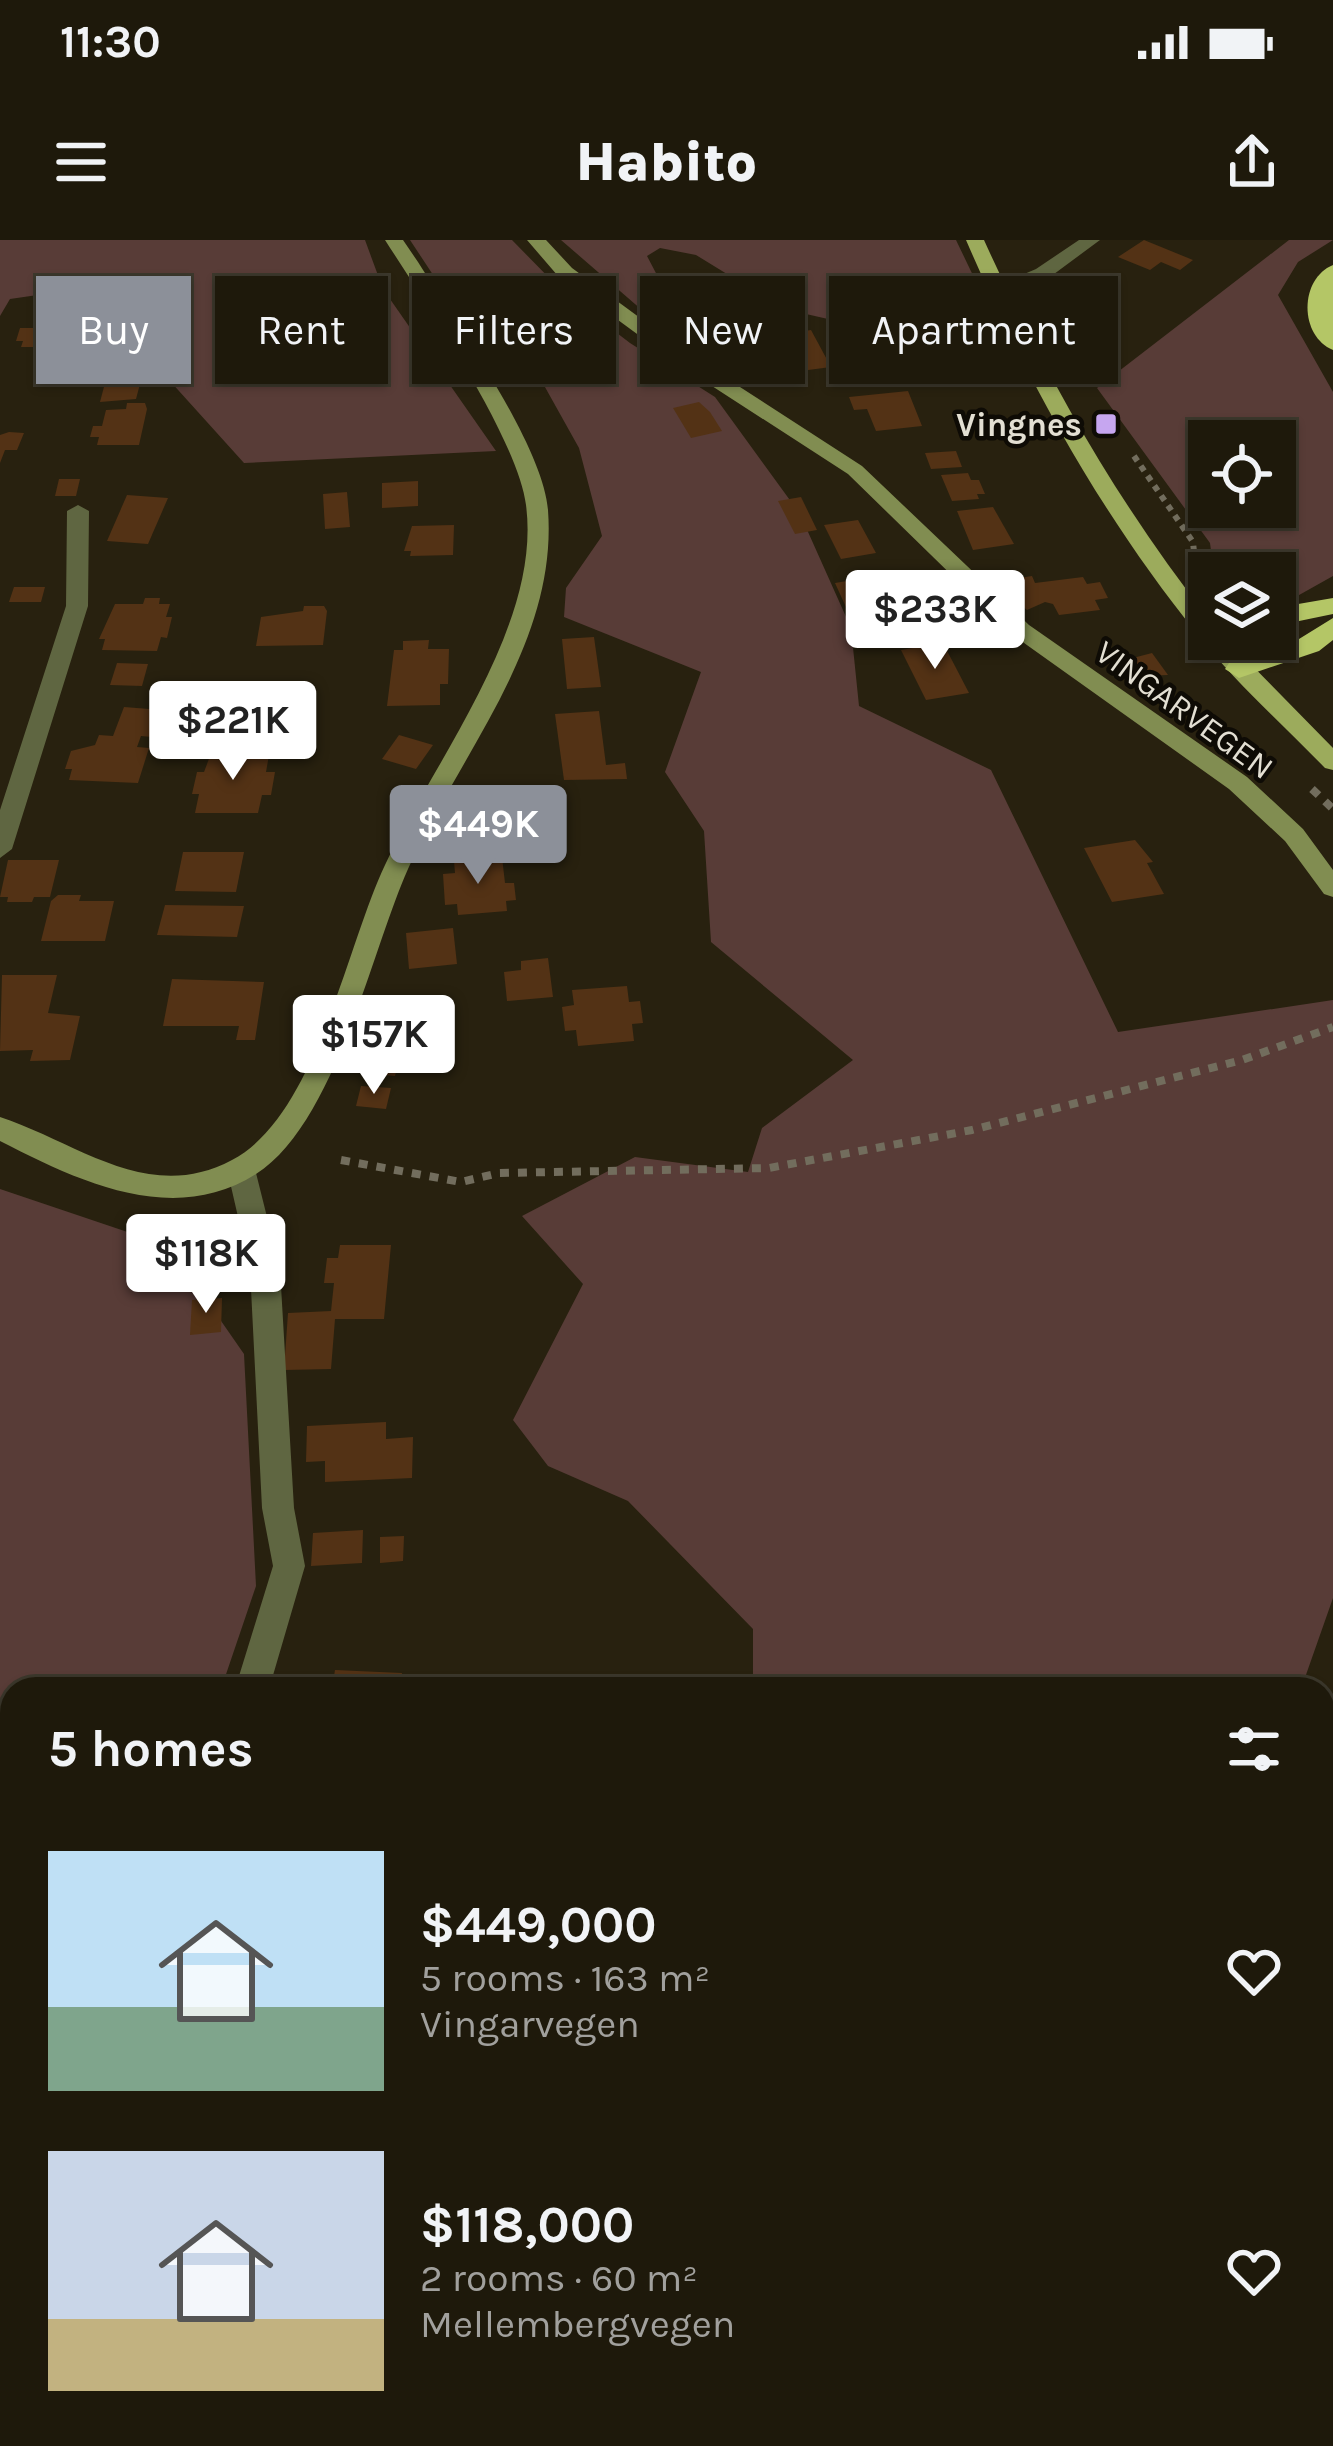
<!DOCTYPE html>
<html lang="en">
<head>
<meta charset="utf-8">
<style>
	body { margin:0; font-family:Karla,sans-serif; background:#2b2619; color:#f1f3f6; height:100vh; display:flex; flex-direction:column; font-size:45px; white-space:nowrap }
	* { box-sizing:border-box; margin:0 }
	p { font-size:39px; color:#a1a09d }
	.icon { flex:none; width:66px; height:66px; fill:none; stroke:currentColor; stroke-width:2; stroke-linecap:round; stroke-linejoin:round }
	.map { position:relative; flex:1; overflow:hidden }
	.drawer { position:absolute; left:0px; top:1437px; width:1335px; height:771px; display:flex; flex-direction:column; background:#1e190b; border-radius:36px 36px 0 0; box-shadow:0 3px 9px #0004,0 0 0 3px #3c382c }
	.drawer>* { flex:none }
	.banner { position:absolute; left:36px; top:36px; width:1263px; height:108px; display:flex; gap:24px }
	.buttons { position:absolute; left:1188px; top:180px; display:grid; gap:24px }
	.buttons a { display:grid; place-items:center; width:108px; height:108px; border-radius:0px; background:#1e190b; box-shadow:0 3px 9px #0004,0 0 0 3px #3c382c; font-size:60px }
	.price { position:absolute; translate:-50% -102px; padding:0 27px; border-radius:12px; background:#fff; color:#222; font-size:39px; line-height:78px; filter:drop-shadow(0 3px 6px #0008) }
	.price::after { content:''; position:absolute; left:50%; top:72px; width:36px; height:27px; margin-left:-18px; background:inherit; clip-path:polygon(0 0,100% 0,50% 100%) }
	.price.active { background:#8c9099; color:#fff }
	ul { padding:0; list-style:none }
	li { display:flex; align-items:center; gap:36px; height:300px; padding:0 48px }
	li span { display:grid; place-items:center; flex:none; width:336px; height:240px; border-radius:0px; color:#555 }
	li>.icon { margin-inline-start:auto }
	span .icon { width:144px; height:144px; fill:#fffc; stroke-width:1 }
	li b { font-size:51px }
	h2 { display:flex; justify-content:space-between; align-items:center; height:144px; padding:0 48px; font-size:51px }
	.pill { padding:0 42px; border-radius:0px; background:#1e190b; box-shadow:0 3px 9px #0004,0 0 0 3px #3c382c; font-size:42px; line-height:108px }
	.pill.active { background:#8c9099; color:#fff }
	.status { display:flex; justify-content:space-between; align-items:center; height:84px; padding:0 60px; background:#1e190b; direction:ltr }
	.status svg { height:33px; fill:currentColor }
	header { display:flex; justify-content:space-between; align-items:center; height:156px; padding:0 48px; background:#1e190b; font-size:54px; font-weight:800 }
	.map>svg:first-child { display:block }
</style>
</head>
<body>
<div class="status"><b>11:30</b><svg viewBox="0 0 49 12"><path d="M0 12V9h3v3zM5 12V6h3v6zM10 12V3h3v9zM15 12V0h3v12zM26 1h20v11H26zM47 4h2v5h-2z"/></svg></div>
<header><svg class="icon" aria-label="menu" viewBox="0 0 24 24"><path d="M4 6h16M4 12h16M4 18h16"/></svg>Habito<svg class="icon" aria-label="share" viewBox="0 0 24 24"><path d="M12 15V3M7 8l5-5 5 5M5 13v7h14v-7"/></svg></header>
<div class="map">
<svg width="1333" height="2206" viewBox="0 0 1333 2206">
	<rect width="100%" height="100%" fill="#28210f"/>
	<g fill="#583c37" fill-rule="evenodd">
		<polygon points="0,0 365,0 383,49 496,211 244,223 86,48 10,59 0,76"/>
		<polygon points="410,0 512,0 562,51 630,103 715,157 800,274 851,388 859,466 991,530 1118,792 1333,760 1333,1358 1301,1449 753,1449 753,1389 628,1261 548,1226 513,1180 583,1044 522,976 635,917 748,932 762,888 853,820 711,702 704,591 665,532 701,432 564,377 566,348 602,296 579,208 531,122 478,103"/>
		<polygon points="561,0 956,0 980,50 929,75 850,84 784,69 696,15 660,8 647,16 658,37 688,65 650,77"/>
		<path d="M1289 0H1333L1298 22 1278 55 1333 152V336L1292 359 1275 360V333H1214L1210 303 1097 148ZM1209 201H1275V267H1209Z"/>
		<polygon points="0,949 169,1006 244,1114 256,1346 221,1449 12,1449 12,1672 0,1732"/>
		<polygon points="1333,1570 1333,1717 1323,1745 1323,1591"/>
		<polygon points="213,2196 938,2196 933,2206 204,2206"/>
		<polygon points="1029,2196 1194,2196 1191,2206 1025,2206"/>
	</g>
	<g fill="#533215">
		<polygon points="1144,0 1193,20 1180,30 1161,22 1150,30 1118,17"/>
		<polygon points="1083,42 1114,56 1088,74 1052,58"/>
		<polygon points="732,67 747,87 705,96 690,76"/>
		<polygon points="20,88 64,88 57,107 21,107 23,101 16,101"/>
		<polygon points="811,90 831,127 793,132 779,101 788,100 785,94"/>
		<polygon points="105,143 134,143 140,144 136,159 100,162"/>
		<polygon points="908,151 922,186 876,191 867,169 854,170 849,157"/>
		<polygon points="699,162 710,172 722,191 691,198 673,168"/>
		<polygon points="127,163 145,163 147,169 139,205 97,205 99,197 90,197 93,186 102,186 106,170 126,169"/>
		<polygon points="9,192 24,193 17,210 5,210 0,223 0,195"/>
		<polygon points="956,211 962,227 931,229 925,213"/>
		<polygon points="968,233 971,240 979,240 985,254 977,254 979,259 952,261 941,235"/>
		<polygon points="59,239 80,239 76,256 55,256"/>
		<polygon points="418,241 418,266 382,268 382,243"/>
		<polygon points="347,252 350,287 325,289 323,254"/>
		<polygon points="127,255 168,258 148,304 107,301"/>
		<polygon points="801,257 817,290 795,294 778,261"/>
		<polygon points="993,267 1014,304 973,310 957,271"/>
		<polygon points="858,280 876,313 841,319 824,285"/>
		<polygon points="454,285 453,315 410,316 411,311 404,311 412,286"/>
		<polygon points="882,335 899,369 850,376 835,343"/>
		<polygon points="1032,336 1035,343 1083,337 1087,344 1100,342 1108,358 1095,360 1100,370 1059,375 1053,364 1045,362 1027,370 995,342"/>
		<polygon points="14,347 45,347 41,362 9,362"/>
		<polygon points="145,358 160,358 159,364 170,364 166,377 172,377 167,398 161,397 157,411 102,410 105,399 99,399 115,364 143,364"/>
		<polygon points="304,366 324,366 327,371 323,405 256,406 261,377 303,371"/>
		<polygon points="594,397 601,447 567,449 562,399"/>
		<polygon points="429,400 428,409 449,409 448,444 440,444 440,465 387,466 394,410 403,410 403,401"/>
		<polygon points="943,403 969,453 926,460 901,410"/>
		<polygon points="1152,413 1168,435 1141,436 1129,419"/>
		<polygon points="117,423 148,424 142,446 110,445"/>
		<polygon points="124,467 162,470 152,497 141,496 137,507 149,508 138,543 69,540 72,529 65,529 71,511 95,505 99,495 113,496"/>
		<polygon points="599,471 606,525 625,523 627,539 564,540 555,474"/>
		<polygon points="194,476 243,476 238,502 188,502"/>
		<polygon points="399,495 433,505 416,529 382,519"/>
		<polygon points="213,508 232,508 230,514 269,515 266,532 275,532 271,555 262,555 258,573 195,573 199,554 192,554 197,532 204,532"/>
		<polygon points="1135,600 1153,622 1147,623 1164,654 1112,662 1084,608"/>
		<polygon points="183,612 244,612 236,652 175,651"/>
		<polygon points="502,617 505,643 514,643 516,660 506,661 507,671 458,675 457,664 445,665 443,634 455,633 454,621"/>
		<polygon points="8,620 59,620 50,657 34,657 32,662 7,662 8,657 0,657"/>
		<polygon points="58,655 81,655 79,661 114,661 105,701 41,701 51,661"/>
		<polygon points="165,665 244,666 237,697 157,695"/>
		<polygon points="453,688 457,724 409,729 406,693"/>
		<polygon points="548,718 553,757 507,761 504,732 521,730 521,721"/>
		<polygon points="2,735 57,735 48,773 80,776 70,820 30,821 33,810 0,811"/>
		<polygon points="172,739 264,742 255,800 236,800 239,786 163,786"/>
		<polygon points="627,746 629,762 640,761 643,783 632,784 634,801 578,806 576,790 565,791 562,767 574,765 572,750"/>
		<polygon points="376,797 404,800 395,836 366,833"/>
		<polygon points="361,846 391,848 386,869 356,866"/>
		<polygon points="340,1005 391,1005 384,1079 335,1079 331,1129 284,1130 288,1073 331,1071 334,1043 324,1043 327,1018 338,1018"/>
		<polygon points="222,1058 221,1092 190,1095 192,1060"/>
		<polygon points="386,1182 386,1199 413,1197 412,1238 325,1242 325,1221 306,1222 307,1186"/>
		<polygon points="363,1290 362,1323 311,1326 313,1293"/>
		<polygon points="404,1296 403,1321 380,1323 380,1297"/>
		<polygon points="335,1430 402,1433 400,1449 332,1449"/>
	</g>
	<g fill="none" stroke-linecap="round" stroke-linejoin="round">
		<polyline stroke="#726d5d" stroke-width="6" stroke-dasharray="6 6" stroke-linecap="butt" points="1134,216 1193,302 1195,322"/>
		<g stroke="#726d5d" stroke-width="8" stroke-dasharray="9 9" stroke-linecap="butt">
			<polyline points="1312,549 1333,569"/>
			<polyline points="341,920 461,942 499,933 769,928 972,890 1242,820 1333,787"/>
		</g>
		<g fill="#5f6641" fill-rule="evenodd">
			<polygon points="1079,0 1100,0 1050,37 998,55 989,49 1036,29"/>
			<polygon points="78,265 89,271 88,366 12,609 0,618 0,570 66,366 67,271"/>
			<polygon points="241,918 251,921 255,929 280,1029 294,1268 305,1326 269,1449 235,1449 273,1326 262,1268 250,1029 227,929 231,921"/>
			<polygon points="12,1868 12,1916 0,1921 0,1873"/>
		</g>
		<g fill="#818d51" fill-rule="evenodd">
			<path d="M385 0H403L418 22C454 80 543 205 548 270 558 405 459 514 408 629 371 712 335 884 256 934 173 987 78 941 0 901V877C77 902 148 965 232 920 316 876 346 707 385 625 433 522 542 386 526 265 518 199 423 59 385 0Z"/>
			<polygon points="527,0 546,0 572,28 692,116 862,226 1029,385 1247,537 1303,589 1333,630 1333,657 1324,654 1285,601 1229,549 1013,395 848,234 678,124 558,36"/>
			<polygon points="1333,1460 1333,1509 1323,1513 1323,1464"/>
			<polygon points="974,2196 1017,2196 1013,2206 970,2206"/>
		</g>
		<path fill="#9cab5c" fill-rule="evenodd" d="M966 0H984C1045 135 1117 262 1209 379V399H1226L1333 508V530L1325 528C1282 484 1235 442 1198 395 1101 275 1027 141 966 0Z"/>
		<g fill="#b4c666" fill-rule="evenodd">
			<path d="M1333 25V110C1299 96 1299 39 1333 25Z"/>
			<polygon points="1333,358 1333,374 1275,386 1275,368"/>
			<polygon points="1333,378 1333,400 1319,411 1239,438 1225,429 1229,423 1299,399"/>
			<polygon points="1209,379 1209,397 1194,395 1190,389 1194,383"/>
			<polygon points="1333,1871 1333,1947 1323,1951 1323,1875"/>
			<polygon points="1230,2196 1280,2196 1277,2206 1227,2206"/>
		</g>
	</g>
	<rect fill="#c6a6f0" stroke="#0e0b05" stroke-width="4.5" x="1094" y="172" width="24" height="24" rx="6"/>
	<g text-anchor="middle" stroke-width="9" stroke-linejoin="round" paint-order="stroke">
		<g font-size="33" font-weight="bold" fill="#e3dfd3" stroke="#0e0b05" text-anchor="end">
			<text x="1082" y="196">Vingnes</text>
		</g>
		<g font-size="33" fill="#e3dfd3" stroke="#0e0b05">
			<text transform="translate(1185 469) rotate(36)" y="12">VINGARVEGEN</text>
		</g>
	</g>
</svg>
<div class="buttons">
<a><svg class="icon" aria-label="locate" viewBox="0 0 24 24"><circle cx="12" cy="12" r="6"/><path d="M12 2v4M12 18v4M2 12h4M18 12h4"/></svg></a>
<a><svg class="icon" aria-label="layers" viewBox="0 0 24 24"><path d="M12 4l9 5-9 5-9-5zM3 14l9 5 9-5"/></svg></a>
</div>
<b class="price" style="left:935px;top:432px">$233K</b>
<b class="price" style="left:233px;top:543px">$221K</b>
<b class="price active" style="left:478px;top:647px">$449K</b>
<b class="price" style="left:374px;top:857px">$157K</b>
<b class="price" style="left:206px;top:1076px">$118K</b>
<div class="banner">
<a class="pill active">Buy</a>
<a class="pill">Rent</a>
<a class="pill">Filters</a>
<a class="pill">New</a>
<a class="pill">Apartment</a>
</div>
<section class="drawer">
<h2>5 homes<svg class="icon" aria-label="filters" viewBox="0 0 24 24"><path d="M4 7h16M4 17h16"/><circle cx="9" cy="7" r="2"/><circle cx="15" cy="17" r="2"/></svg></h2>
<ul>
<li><span style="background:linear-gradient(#bfe0f5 65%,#7fa58c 0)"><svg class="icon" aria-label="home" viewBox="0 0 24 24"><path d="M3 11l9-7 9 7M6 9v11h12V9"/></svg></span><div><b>$449,000</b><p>5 rooms · 163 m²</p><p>Vingarvegen</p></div><svg class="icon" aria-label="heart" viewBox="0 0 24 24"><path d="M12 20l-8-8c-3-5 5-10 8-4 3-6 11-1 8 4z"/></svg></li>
<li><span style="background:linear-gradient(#c9d6e8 70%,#c2b280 0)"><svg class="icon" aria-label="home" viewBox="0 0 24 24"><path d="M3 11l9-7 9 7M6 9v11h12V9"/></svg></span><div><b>$118,000</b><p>2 rooms · 60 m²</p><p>Mellembergvegen</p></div><svg class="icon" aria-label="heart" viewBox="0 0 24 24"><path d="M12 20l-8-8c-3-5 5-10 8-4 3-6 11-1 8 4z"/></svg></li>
</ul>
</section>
</div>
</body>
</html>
